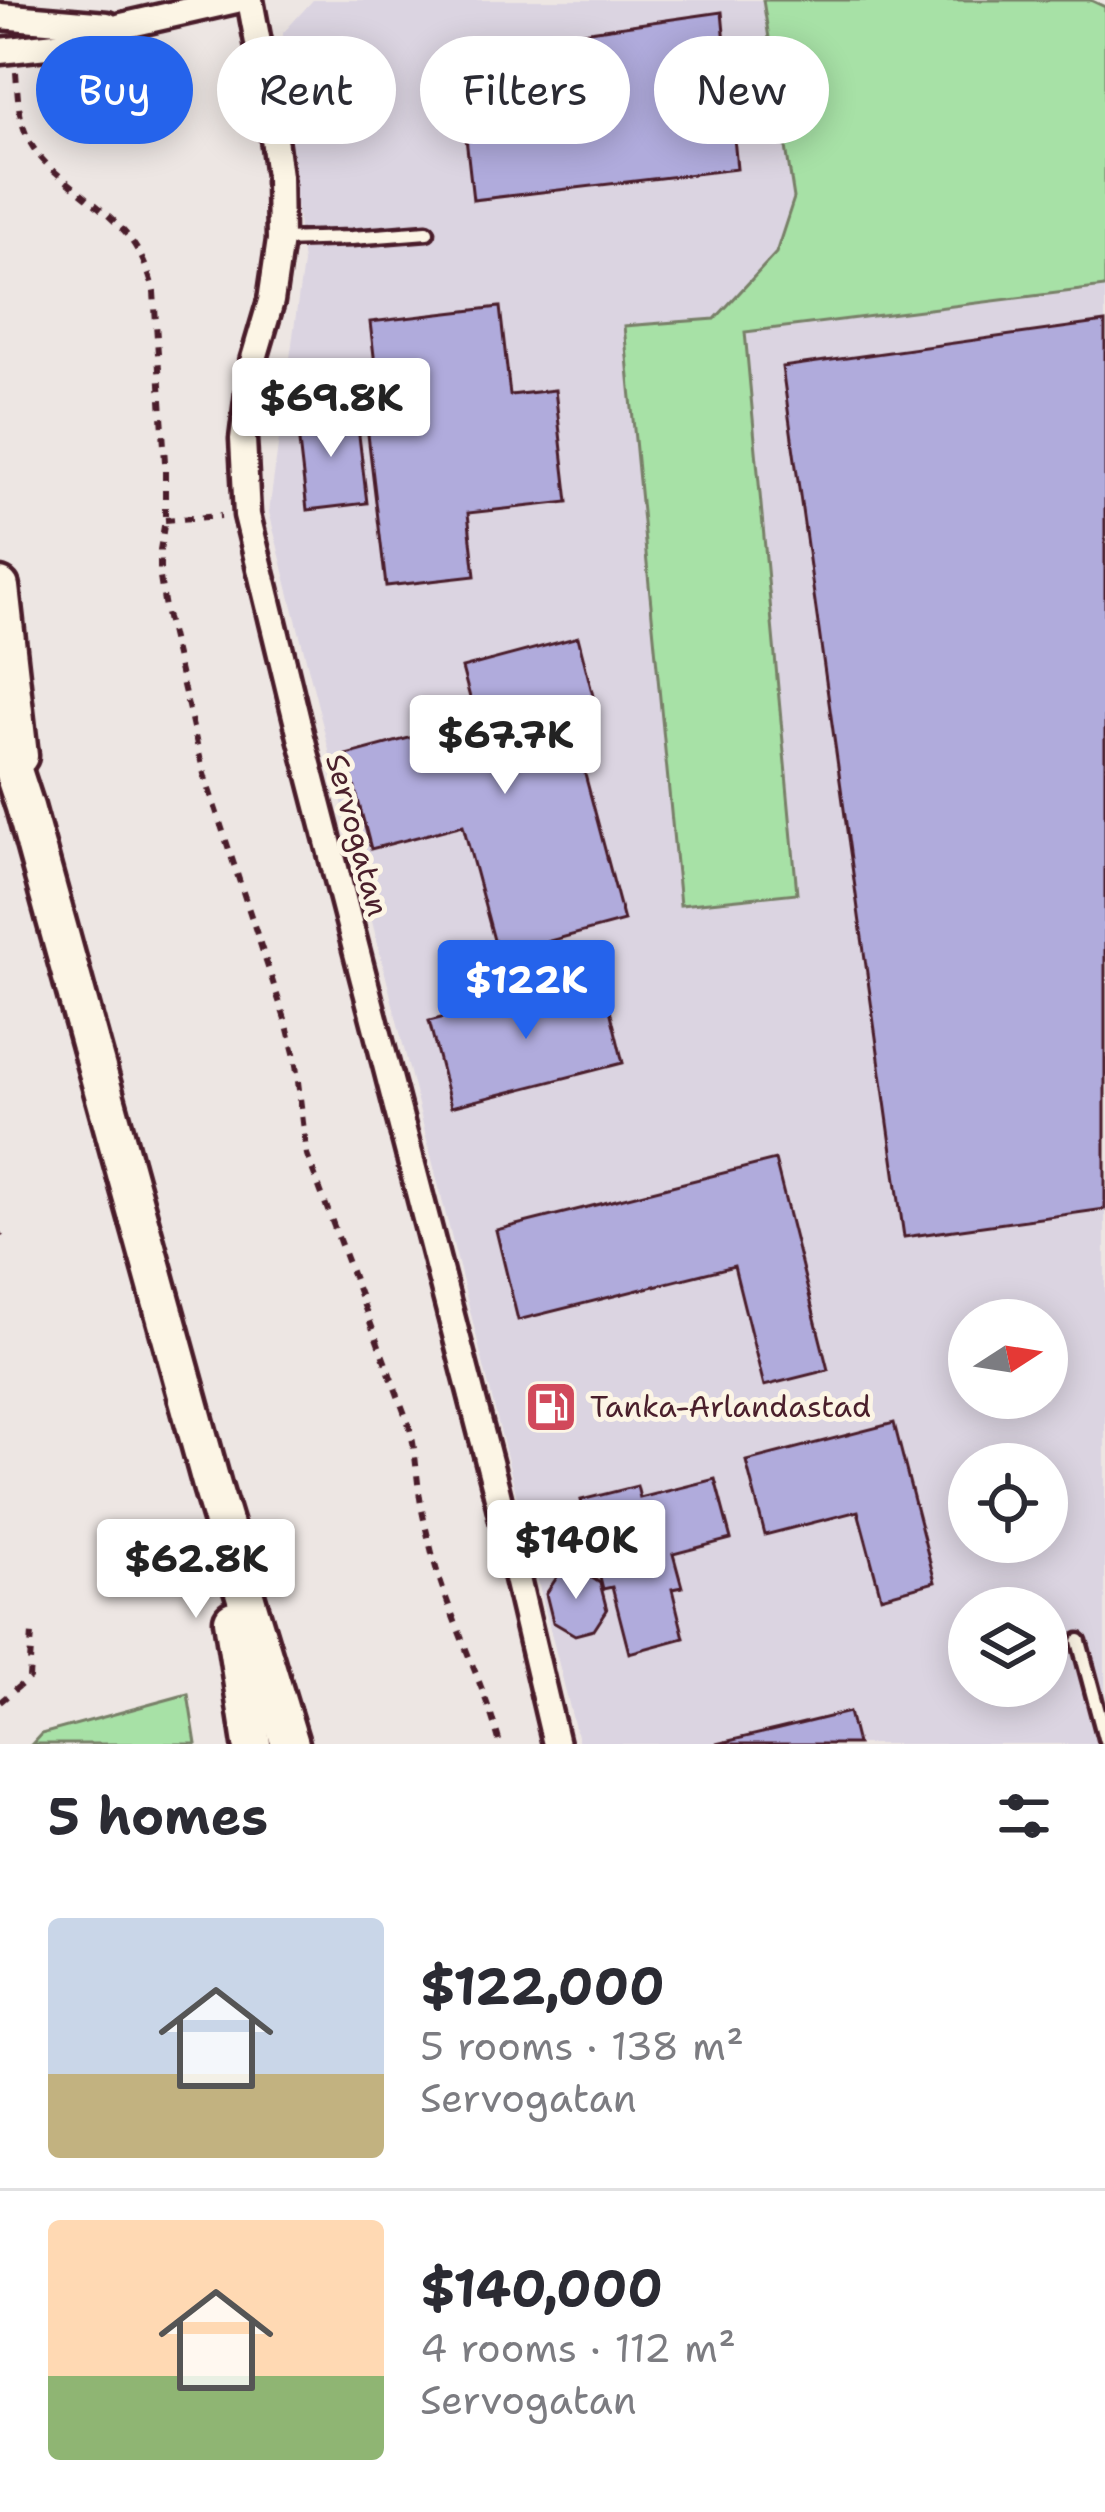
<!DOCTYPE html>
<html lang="en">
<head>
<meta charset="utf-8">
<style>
	body { margin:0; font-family:"Shantell Sans",sans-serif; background:#f2f2f3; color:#2b2b33; height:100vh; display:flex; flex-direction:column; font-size:45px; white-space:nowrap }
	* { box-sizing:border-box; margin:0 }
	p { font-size:39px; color:#7c7c81 }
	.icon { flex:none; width:66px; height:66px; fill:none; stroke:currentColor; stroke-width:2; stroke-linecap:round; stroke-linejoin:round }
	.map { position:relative; height:1744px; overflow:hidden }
	.drawer { display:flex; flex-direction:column; background:#fff; flex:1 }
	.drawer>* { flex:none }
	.hud { position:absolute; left:36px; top:36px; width:1035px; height:108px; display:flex; gap:24px }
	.needle { width:78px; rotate:78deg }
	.fabs { position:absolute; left:948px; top:1299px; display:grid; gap:24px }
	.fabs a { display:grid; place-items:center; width:120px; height:120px; border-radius:50%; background:#fff; box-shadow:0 6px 30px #0003; font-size:60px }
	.price { position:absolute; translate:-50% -102px; padding:0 27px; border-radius:12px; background:#fff; color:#222; font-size:39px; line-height:78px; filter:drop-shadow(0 3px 6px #0008) }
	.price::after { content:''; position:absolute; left:50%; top:72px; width:36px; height:27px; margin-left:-18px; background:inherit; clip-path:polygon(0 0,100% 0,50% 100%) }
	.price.active { background:#2563eb; color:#fff }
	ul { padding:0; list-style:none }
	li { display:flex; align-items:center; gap:36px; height:300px; padding:0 48px }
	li+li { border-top:3px solid #e1e1e2 }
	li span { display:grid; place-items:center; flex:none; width:336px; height:240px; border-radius:12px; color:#555 }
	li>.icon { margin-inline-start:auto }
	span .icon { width:144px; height:144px; fill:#fffc; stroke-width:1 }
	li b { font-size:51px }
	h2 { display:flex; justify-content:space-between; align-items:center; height:144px; padding:0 48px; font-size:51px }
	.chip { padding:0 42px; border-radius:54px; background:#fff; box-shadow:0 6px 30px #0003; font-size:42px; line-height:108px }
	.chip.active { background:#2563eb; color:#fff }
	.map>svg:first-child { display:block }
</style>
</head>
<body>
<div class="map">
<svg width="1105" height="1744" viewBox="0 0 1105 1744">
	<rect width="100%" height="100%" fill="#ede6e3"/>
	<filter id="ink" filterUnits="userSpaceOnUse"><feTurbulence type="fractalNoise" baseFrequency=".00833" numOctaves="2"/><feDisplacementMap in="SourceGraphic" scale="24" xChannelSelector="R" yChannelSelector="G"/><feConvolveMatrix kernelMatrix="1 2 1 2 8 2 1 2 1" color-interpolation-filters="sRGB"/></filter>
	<g filter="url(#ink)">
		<path fill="#dbd4e1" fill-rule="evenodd" d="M313 0H763L794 198 776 253 715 319 624 327 680 905 797 893 745 331 1105 287V1744H579L269 512 303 263 283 91V33ZM969 1320H1047V1398H969ZM969 1464H1047V1542H969ZM969 1608H1047V1686H969Z"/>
		<g fill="#a7e1a6" stroke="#788068" stroke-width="3">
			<polygon points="763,0 1090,0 1105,7 1105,287 745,332 797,893 680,905 624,326 715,319 776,253 794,198"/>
			<polygon points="188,1694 196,1744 32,1744 41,1734"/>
		</g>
		<g fill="#b0abdc" stroke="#4a1f2b" stroke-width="3">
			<polygon points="722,12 737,169 473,200 456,50"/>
			<polygon points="500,307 510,395 555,390 568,502 468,513 475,576 386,586 365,409 380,407 370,322"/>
			<polygon points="1105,322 1105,1209 904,1237 782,367"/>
			<polygon points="356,410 367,503 307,510 296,416"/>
			<polygon points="578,637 593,696 566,703 624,921 498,955 463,825 371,849 346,755 476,720 462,668"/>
			<polygon points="602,977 623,1063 451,1107 429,1021"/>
			<polygon points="775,1160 828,1370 764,1386 734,1266 518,1320 496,1230"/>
			<polygon points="894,1423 935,1582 881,1597 858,1511 765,1535 746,1461"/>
			<polygon points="715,1479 731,1539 673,1554 682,1587 672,1589 684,1638 629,1653 612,1587 603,1589 581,1500 637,1486 640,1498"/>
			<polygon points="578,1569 600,1583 607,1610 594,1630 575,1635 553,1622 546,1594 559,1574"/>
			<polygon points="849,1712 857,1744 716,1744 779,1729"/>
		</g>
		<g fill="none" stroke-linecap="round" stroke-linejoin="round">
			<g stroke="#4a1f2b" stroke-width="21">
				<g id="lane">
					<polyline points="280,240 352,238 427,232"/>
					<polyline points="1079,1641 1105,1738"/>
				</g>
			</g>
			<g stroke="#4a1f2b" stroke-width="33">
				<g id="street">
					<polyline points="250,0 269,101 279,176 280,240 271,301 253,362 243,439 247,515 301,737 495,1485 556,1744"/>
					<polyline points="0,16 107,25"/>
					<polyline points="0,51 65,44 122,26 236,0"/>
				</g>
			</g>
			<g stroke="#4a1f2b" stroke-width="45">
				<g id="secondary">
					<polyline points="0,587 19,756"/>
					<polyline points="0,731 25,807 212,1486 290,1744"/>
					<polyline points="233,1620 252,1744"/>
				</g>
			</g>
			<g stroke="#4a1f2b" stroke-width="6" stroke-dasharray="9 9" stroke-linecap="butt">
				<path d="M16 72C18 97 18 122 31 144 41 161 55 172 70 184 113 219 140 236 154 292L165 462V520L160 550V578L166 614 204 774 287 1025 295 1057 307 1155 409 1425C416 1449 416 1473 420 1498 423 1519 429 1540 434 1561 452 1624 483 1681 500 1744"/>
				<polyline points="165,520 221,516"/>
				<polyline points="0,1235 2,1233"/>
				<polyline points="0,1702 29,1678 32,1633"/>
			</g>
			<use href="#lane" stroke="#fcf5e5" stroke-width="12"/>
			<use href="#street" stroke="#fcf5e5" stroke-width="24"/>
			<use href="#secondary" stroke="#fcf5e5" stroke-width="36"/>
		</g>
	</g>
	<defs>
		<g id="fuel-square" transform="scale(2.7)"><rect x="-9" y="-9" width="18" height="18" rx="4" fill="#d1495b" stroke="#fcf5e5"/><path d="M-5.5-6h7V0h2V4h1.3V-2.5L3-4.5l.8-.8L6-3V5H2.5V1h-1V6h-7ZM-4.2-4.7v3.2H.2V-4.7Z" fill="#fff"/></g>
	</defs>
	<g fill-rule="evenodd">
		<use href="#fuel-square" x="551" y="1407"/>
	</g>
	<g text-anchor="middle" stroke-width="10" stroke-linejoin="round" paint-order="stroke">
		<g font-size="30" fill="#4a1f2b" stroke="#fcf5e5">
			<text transform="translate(357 835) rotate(75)" y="10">Servogatan</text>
		</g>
		<g font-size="30" fill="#4a1f2b" stroke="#fcf5e5" text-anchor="start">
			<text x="590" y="1417">Tanka-Arlandastad</text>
		</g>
	</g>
</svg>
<div class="fabs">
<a><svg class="needle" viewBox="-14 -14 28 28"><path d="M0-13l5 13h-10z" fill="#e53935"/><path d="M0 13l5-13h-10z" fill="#7c7c81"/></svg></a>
<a><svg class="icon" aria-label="locate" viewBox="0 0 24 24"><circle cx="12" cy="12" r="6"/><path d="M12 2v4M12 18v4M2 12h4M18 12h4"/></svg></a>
<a><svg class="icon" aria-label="layers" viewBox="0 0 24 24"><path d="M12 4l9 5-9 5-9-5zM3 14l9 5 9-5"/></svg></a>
</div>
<b class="price" style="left:331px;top:460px">$69.8K</b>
<b class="price" style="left:505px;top:797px">$67.7K</b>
<b class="price active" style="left:526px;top:1042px">$122K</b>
<b class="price" style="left:576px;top:1602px">$140K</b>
<b class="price" style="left:196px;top:1621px">$62.8K</b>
<div class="hud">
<a class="chip active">Buy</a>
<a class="chip">Rent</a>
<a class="chip">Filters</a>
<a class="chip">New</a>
</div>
</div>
<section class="drawer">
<h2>5 homes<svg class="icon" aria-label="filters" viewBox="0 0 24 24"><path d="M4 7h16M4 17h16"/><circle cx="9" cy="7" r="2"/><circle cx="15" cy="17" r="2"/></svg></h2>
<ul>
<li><span style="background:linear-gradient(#c9d6e8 65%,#c2b280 0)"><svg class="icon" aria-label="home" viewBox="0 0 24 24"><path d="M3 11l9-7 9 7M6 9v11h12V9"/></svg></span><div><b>$122,000</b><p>5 rooms · 138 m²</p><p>Servogatan</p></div></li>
<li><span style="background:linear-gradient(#ffd9b3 65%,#8fb573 0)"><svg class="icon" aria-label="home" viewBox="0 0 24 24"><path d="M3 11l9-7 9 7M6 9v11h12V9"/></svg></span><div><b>$140,000</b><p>4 rooms · 112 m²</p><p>Servogatan</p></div></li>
</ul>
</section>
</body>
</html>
